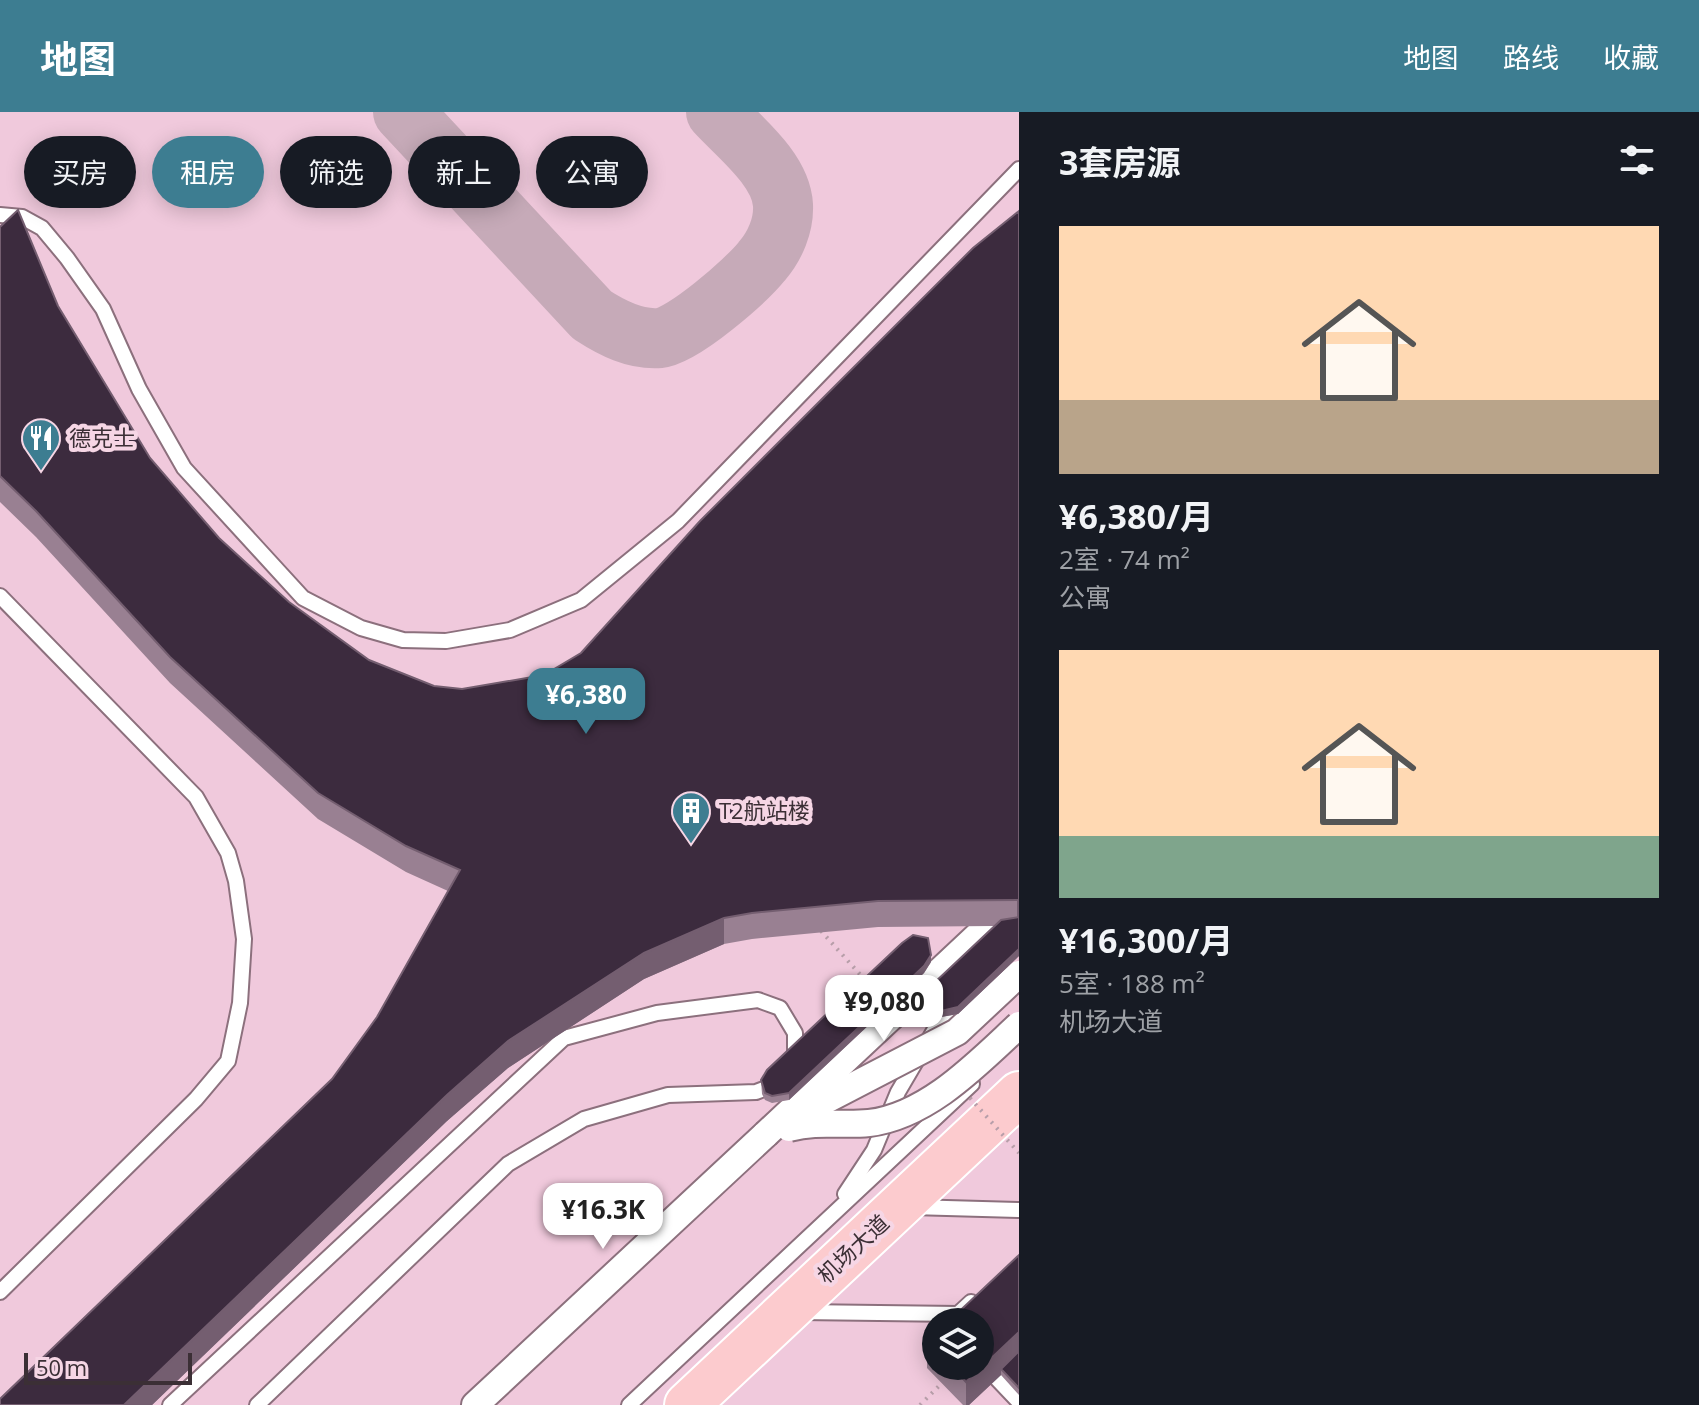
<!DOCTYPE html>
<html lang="zh">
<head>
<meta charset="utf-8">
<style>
	body { margin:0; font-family:"Open Sans","Noto Sans SC",sans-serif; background:#242831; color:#f1f3f6; height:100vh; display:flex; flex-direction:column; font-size:30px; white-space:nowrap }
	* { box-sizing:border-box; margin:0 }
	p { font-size:26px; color:#9ea1a6 }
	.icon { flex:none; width:44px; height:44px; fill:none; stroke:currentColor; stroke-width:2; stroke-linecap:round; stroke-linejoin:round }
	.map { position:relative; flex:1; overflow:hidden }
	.side { display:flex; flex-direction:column; background:#171b24; width:680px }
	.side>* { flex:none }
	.hud { position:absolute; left:24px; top:24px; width:760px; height:72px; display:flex; gap:16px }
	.buttons { position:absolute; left:922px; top:1196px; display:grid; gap:16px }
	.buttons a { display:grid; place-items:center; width:72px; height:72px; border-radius:50%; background:#171b24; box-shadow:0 4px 20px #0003; font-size:40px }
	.scale { position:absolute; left:24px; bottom:20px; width:168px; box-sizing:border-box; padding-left:8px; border:4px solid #3b2f35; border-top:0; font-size:22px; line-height:28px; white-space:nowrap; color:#3b2f35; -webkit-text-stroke:6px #f6d6e5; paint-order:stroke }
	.price { position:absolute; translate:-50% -68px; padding:0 18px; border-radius:16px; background:#fff; color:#222; font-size:26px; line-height:52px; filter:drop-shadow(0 2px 4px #0008) }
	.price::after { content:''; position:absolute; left:50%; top:48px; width:24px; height:18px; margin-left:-12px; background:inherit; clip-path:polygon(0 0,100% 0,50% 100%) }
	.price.active { background:#3d7d91; color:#fff }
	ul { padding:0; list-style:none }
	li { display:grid; align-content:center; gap:16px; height:424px; padding:0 40px }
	li span { display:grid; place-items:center; height:248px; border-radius:0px; color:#555 }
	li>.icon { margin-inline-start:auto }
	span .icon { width:144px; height:144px; fill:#fffc; stroke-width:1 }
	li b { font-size:34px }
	h2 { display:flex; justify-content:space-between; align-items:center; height:96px; padding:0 40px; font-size:34px }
	.tag { padding:0 28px; border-radius:36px; background:#171b24; box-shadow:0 4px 20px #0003; font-size:28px; line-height:72px }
	.tag.active { background:#3d7d91; color:#fff }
	header { display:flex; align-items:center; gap:48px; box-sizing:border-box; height:112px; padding:0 40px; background:#3d7d91; color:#fff }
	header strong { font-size:38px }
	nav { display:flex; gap:44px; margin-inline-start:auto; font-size:28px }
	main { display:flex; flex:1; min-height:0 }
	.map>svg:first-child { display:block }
</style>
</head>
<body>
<header>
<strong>地图</strong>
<nav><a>地图</a><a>路线</a><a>收藏</a></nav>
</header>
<main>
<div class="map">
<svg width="1019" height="1293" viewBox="0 0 1019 1293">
	<rect width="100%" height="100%" fill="#f6d6e5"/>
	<path fill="#f0c9dc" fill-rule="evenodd" d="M0 0H1019V1293H0ZM936 1210H980V1254H936Z"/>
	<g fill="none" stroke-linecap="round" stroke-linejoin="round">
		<path stroke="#c6aab8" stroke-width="60" d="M403 0 592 203C612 216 635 228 660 226 683 224 747 168 762 149 775 134 784 113 783 93 781 57 739 25 716 0"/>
		<g stroke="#8c707d" stroke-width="18">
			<g id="service">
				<polyline points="0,103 22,105 42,116 67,146 103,197 139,277 184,356 303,486 361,516 403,528 446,529 510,518 581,488 678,409 1019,57"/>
				<polyline points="0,484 196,685 228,741 236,769 244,827 240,891 228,949 196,987 0,1180"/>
				<polyline points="845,1082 874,1038 898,980 935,917 964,890"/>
				<polyline points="911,1095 1019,1098"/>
				<polyline points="800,1200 958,1202 971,1190"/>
				<polyline points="980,1249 1019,1290"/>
				<polyline points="170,1293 564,926 657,901 758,888 780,896 795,921 795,950"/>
				<polyline points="257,1293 508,1052 584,1007 668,983 756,980 777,972"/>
				<polyline points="629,1293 972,972"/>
			</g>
		</g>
		<g stroke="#8c707d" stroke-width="30">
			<polyline id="minor" points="475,1293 766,1022"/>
		</g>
		<g stroke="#fff" stroke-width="48">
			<polyline id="trunk" points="687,1293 1019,982"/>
		</g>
		<polyline stroke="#b79ea9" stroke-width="4" stroke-dasharray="2 6" stroke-linecap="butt" points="920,1293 944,1269"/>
		<use href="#service" stroke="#fff" stroke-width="14"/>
		<use href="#minor" stroke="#fff" stroke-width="26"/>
		<use href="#trunk" stroke="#fccbce" stroke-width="44"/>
		<g stroke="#8c707d" stroke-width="30" stroke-linecap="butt">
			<g id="minor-bridge">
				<polyline points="805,999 957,920 1019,862"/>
				<path d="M789 1016C819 1008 840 1014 869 1011 928 1004 978 951 1019 913"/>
				<polyline points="766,1022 1019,785"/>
			</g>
		</g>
		<g stroke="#b79ea9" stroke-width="4" stroke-dasharray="2 6" stroke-linecap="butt">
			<polyline points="821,819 866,869"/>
			<polyline points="970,986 1019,1041"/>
		</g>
		<use href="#minor-bridge" stroke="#fff" stroke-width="26"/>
	</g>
	<g fill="#998092">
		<polygon points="1019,99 1019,844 958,902 941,905 933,902 930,889 930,882 994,814 878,815 752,827 724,832 644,867 508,956 447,1009 152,1293 0,1293 332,967 377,905 448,779 406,760 318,707 170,571 36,425 0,390 0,115 58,194 150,346 219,426 289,490 369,548 434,574 462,577 544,563 581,541"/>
		<polygon points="931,850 924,861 789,988 772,991 765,988 762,982 761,968"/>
		<polygon points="1019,1143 1019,1283 1001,1263 969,1293 963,1293 927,1256 927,1229 936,1221 936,1254 980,1254"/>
	</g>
	<g fill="#745e70">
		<rect x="1017" y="788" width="2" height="26"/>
		<polygon points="724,806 724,832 644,867 508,956 447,1009 152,1293 124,1293 447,983 508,929 644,841"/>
		<polygon points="1019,837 1019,844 958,902 941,905 941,899"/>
		<polygon points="931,843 931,850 924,861 789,988 789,981"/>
		<polygon points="1019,1220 1019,1246 1001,1257 1001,1263 969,1293 966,1293 966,1270"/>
	</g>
	<g fill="#3c2b3e" stroke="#745e70" stroke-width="2">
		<polygon points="18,98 58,194 150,346 219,426 289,490 369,548 434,574 462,577 544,563 581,541 700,409 973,136 1019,99 1019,788 878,789 752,801 724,806 644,841 508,929 447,983 124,1293 0,1293 0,1287 332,967 377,905 460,758 406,734 318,681 170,545 36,399 0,364 0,115"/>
		<polygon points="1019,805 1019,837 958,895 941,899 933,895 930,882 934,871 1001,808"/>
		<polygon points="913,823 928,826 931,843 924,854 789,981 772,984 765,981 761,968 767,958 902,831"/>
		<polygon points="1019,1143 1019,1220 966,1270 951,1254 980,1254 980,1210 948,1210"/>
		<polygon points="936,1221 936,1239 927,1229"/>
		<polygon points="1019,1239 1019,1276 1001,1257"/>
	</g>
	<defs>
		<g id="restaurant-pin" transform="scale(2)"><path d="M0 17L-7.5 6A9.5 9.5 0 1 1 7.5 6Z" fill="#3d7d91" stroke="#f6d6e5"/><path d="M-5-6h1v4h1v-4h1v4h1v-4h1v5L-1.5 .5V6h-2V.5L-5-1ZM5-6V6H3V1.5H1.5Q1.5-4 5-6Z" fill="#fff"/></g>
		<g id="building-pin" transform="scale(2)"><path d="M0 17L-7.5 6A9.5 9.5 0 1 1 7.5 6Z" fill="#3d7d91" stroke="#f6d6e5"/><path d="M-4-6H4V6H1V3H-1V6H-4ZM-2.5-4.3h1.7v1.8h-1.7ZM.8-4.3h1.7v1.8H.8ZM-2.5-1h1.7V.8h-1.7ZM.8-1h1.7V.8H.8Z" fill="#fff"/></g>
	</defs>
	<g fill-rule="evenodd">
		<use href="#restaurant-pin" x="41" y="326"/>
		<use href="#building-pin" x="691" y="699"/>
	</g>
	<g text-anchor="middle" stroke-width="8" stroke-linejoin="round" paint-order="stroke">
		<g font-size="22" fill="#3b2f35" stroke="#f6d6e5" text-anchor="start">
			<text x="69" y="334">德克士</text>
			<text x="719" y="707">T2航站楼</text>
		</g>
		<g font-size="22" fill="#3b2f35" stroke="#f6d6e5">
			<text transform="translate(853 1137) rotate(-43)" y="8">机场大道</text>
		</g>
	</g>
</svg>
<div class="buttons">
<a><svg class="icon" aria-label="layers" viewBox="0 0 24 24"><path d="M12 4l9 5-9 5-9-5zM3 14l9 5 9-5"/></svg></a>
</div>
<div class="scale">50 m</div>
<b class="price active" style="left:586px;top:624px">¥6,380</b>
<b class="price" style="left:884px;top:931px">¥9,080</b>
<b class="price" style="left:603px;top:1139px">¥16.3K</b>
<div class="hud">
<a class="tag">买房</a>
<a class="tag active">租房</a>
<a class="tag">筛选</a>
<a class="tag">新上</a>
<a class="tag">公寓</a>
</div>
</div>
<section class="side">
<h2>3套房源<svg class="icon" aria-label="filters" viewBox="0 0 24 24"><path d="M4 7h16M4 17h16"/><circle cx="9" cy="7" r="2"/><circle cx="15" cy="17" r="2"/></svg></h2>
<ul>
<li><span style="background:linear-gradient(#ffd9b3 70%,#b9a48a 0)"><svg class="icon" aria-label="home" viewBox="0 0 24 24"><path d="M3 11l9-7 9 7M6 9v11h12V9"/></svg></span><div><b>¥6,380/月</b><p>2室 · 74 m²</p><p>公寓</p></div></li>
<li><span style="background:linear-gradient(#ffd9b3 75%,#7fa58c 0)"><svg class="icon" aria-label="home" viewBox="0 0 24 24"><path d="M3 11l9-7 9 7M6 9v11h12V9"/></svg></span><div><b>¥16,300/月</b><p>5室 · 188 m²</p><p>机场大道</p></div></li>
</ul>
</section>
</main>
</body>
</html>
